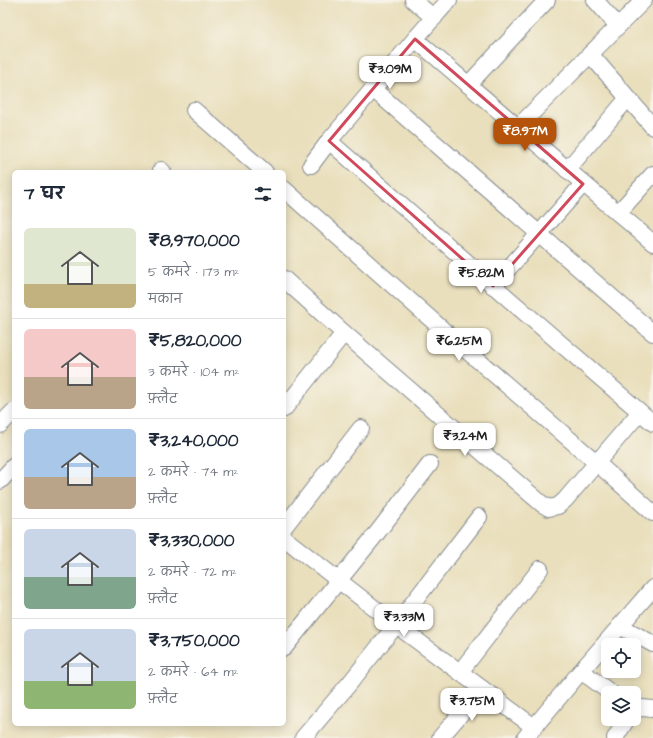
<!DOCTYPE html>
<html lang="hi">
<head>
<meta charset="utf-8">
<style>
	body { margin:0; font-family:"Architects Daughter","Playpen Sans Deva",sans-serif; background:#f2f2f3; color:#1f2937; height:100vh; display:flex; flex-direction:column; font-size:15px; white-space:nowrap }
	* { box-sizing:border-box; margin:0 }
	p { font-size:13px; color:#747a83 }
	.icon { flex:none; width:22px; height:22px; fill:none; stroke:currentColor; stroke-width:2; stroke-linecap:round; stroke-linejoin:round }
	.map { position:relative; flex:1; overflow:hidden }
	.side { position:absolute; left:12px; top:170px; width:274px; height:556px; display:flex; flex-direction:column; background:#fff; border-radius:6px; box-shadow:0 2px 10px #0003 }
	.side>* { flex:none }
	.fabs { position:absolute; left:601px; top:638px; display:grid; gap:8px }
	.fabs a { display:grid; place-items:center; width:40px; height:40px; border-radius:6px; background:#fff; box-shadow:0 2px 10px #0003; font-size:20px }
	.price { position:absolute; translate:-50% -34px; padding:0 9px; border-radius:8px; background:#fff; color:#222; font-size:13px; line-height:26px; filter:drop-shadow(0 1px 2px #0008) }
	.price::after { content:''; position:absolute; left:50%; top:24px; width:12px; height:9px; margin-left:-6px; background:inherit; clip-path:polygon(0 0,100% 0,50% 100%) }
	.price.selected { background:#b45309; color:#fff }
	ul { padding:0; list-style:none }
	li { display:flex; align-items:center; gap:12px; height:100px; padding:0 12px }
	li+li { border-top:1px solid #e0e1e3 }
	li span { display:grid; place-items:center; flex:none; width:112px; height:80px; border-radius:6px; color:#555 }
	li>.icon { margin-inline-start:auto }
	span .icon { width:48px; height:48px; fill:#fffc; stroke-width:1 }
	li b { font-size:17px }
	h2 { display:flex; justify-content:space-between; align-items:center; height:48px; padding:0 12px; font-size:17px }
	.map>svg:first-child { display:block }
</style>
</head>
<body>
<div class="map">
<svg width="653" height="738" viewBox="0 0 653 738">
	<rect width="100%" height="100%" fill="#f7f3e8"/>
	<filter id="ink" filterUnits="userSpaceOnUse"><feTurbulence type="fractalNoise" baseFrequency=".025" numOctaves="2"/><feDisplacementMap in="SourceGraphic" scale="8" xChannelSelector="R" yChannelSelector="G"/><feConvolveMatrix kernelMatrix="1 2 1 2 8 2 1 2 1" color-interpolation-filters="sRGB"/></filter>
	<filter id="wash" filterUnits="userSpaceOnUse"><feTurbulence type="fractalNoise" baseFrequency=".012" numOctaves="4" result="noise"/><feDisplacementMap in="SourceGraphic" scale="16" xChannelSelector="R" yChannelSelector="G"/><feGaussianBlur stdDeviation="0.9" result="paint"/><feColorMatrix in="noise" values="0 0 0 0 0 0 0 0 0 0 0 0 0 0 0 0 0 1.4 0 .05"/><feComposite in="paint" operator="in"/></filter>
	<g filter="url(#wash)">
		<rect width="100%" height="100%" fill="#e9dfbc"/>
	</g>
	<g filter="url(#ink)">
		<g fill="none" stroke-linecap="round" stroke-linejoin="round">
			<g stroke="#82878d" stroke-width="18">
				<g id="minor">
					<polyline points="413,0 434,18"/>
					<polyline points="595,0 618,26"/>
					<polyline points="415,39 653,243"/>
					<polyline points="590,54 653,127"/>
					<polyline points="468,85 547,0"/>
					<polyline points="373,89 653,333"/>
					<polyline points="194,110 265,172"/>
					<polyline points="518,127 644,0"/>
					<polyline points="329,141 510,300 653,423"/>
					<polyline points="311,165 329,141 415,39 449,0"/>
					<polyline points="161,170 163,172"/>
					<polyline points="567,170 628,98"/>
					<polyline points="284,189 451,337 597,463 653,513"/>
					<polyline points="618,213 653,174"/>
					<polyline points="284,279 344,333 542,504 549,508 558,506 565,500 640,412"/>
					<polyline points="493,286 583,184"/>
					<polyline points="284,409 344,333"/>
					<polyline points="0,425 14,411"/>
					<polyline points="0,481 14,466"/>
					<polyline points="284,527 361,428"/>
					<polyline points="284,538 396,625 534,727"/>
					<polyline points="620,626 653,644"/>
					<polyline points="284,648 377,533 430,464"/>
					<polyline points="581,671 611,693"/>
					<polyline points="460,672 540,569"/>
					<polyline points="634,709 642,708 653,709"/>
					<polyline points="303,738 349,684 396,625 479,517"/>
					<polyline points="440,738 482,689"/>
					<polyline points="525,738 581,671 653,588"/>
					<polyline points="615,738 627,719"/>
				</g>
			</g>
			<use href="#minor" stroke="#fff" stroke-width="16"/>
		</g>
	</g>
	<path fill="none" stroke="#d1495b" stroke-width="3" stroke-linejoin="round" d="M415 39 583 184 493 286 329 141Z"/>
</svg>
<div class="fabs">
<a><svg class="icon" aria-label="locate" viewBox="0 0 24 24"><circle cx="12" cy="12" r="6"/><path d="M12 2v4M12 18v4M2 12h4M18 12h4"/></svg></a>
<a><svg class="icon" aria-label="layers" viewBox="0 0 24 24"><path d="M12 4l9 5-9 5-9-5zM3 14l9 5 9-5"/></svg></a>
</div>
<b class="price" style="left:390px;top:90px">₹3.09M</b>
<b class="price selected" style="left:525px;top:152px">₹8.97M</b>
<b class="price" style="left:481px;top:294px">₹5.82M</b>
<b class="price" style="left:459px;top:362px">₹6.25M</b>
<b class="price" style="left:465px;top:457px">₹3.24M</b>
<b class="price" style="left:404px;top:638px">₹3.33M</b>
<b class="price" style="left:472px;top:722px">₹3.75M</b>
<section class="side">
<h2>7 घर<svg class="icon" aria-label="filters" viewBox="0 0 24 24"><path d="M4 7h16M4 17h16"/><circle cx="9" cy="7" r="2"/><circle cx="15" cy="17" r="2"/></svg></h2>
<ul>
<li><span style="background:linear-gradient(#dfe7d0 70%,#c2b280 0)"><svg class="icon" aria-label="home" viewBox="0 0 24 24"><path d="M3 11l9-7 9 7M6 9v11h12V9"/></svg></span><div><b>₹8,970,000</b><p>5 कमरे · 173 m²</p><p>मकान</p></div></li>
<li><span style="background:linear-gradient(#f6c9c9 60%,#b9a48a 0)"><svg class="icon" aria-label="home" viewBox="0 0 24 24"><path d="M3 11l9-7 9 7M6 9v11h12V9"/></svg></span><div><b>₹5,820,000</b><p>3 कमरे · 104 m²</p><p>फ़्लैट</p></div></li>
<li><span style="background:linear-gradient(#a9c7e8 60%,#b9a48a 0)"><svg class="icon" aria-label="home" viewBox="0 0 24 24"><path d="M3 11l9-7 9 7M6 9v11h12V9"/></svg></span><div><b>₹3,240,000</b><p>2 कमरे · 74 m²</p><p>फ़्लैट</p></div></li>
<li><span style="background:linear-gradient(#c9d6e8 60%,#7fa58c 0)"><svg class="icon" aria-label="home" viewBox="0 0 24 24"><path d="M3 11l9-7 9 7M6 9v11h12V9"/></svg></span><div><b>₹3,330,000</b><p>2 कमरे · 72 m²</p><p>फ़्लैट</p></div></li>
<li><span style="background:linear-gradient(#c9d6e8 65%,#8fb573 0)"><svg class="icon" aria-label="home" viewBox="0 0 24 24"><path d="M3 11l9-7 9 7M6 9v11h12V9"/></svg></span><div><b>₹3,750,000</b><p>2 कमरे · 64 m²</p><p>फ़्लैट</p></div></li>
</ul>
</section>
</div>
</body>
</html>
